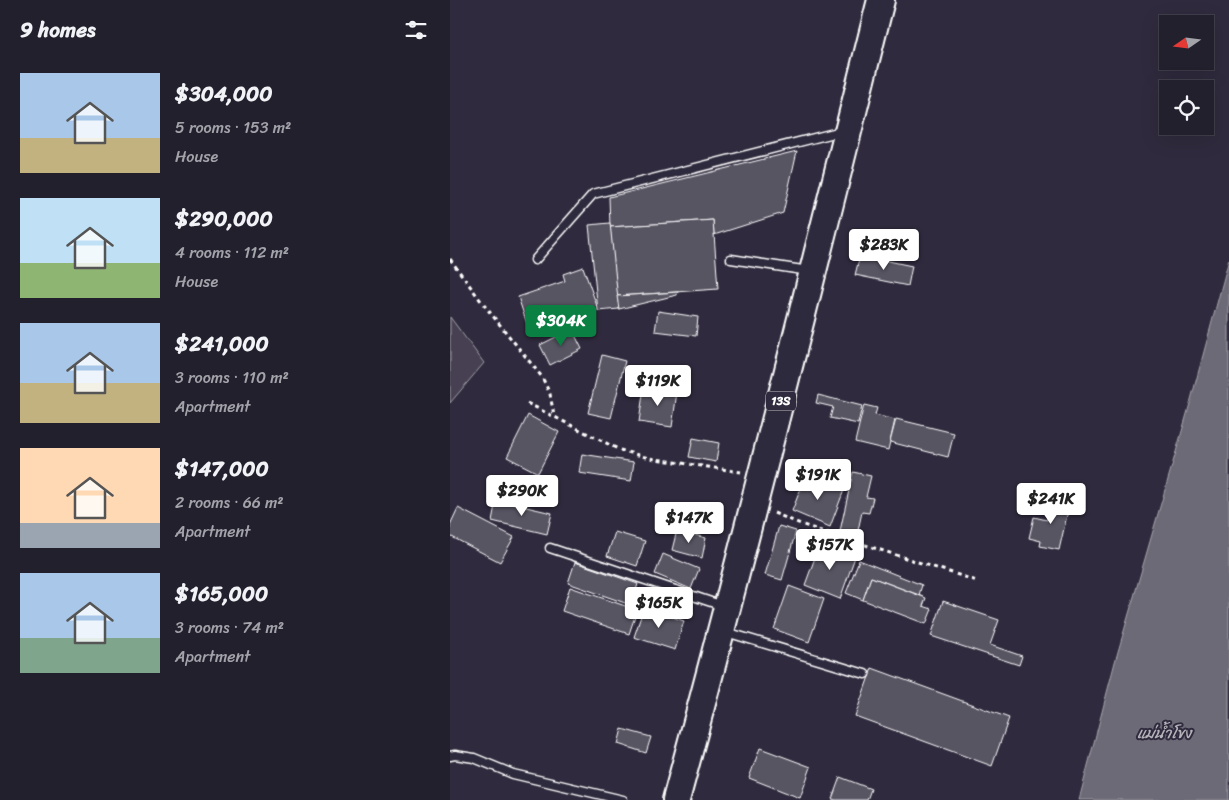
<!DOCTYPE html>
<html lang="en">
<head>
<meta charset="utf-8">
<style>
	body { margin:0; font-family:Sriracha,"Playpen Sans Thai",sans-serif; background:#2b2836; color:#f1f3f6; height:100vh; display:flex; flex-direction:column; font-size:19px; white-space:nowrap }
	* { box-sizing:border-box; margin:0 }
	p { font-size:16px; color:#a3a3aa }
	.icon { flex:none; width:28px; height:28px; fill:none; stroke:currentColor; stroke-width:2; stroke-linecap:round; stroke-linejoin:round }
	.map { position:relative; flex:1; overflow:hidden }
	.sheet { display:flex; flex-direction:column; background:#23202e; width:450px }
	.sheet>* { flex:none }
	.needle { width:32px; rotate:256deg }
	.controls { position:absolute; left:709px; top:15px; display:grid; gap:10px }
	.controls a { display:grid; place-items:center; width:55px; height:55px; border-radius:0px; background:#23202e; box-shadow:0 5px 20px #0002,0 0 0 1px #403e4a; font-size:25px }
	.price { position:absolute; translate:-50% -42px; padding:0 11px; border-radius:5px; background:#fff; color:#222; font-size:16px; line-height:32px; filter:drop-shadow(0 1px 2px #0008) }
	.price::after { content:''; position:absolute; left:50%; top:30px; width:15px; height:11px; margin-left:-8px; background:inherit; clip-path:polygon(0 0,100% 0,50% 100%) }
	.price.on { background:#0b8043; color:#fff }
	ul { padding:0; list-style:none }
	li { display:flex; align-items:center; gap:15px; height:125px; padding:0 20px }
	li span { display:grid; place-items:center; flex:none; width:140px; height:100px; border-radius:0px; color:#555 }
	li>.icon { margin-inline-start:auto }
	span .icon { width:60px; height:60px; fill:#fffc; stroke-width:1 }
	li b { font-size:21px }
	h2 { display:flex; justify-content:space-between; align-items:center; height:60px; padding:0 20px; font-size:21px }
	main { display:flex; flex:1; min-height:0 }
	.map>svg:first-child { display:block }
</style>
</head>
<body>
<main>
<section class="sheet">
<h2>9 homes<svg class="icon" aria-label="filters" viewBox="0 0 24 24"><path d="M4 7h16M4 17h16"/><circle cx="9" cy="7" r="2"/><circle cx="15" cy="17" r="2"/></svg></h2>
<ul>
<li><span style="background:linear-gradient(#a9c7e8 65%,#c2b280 0)"><svg class="icon" aria-label="home" viewBox="0 0 24 24"><path d="M3 11l9-7 9 7M6 9v11h12V9"/></svg></span><div><b>$304,000</b><p>5 rooms · 153 m²</p><p>House</p></div></li>
<li><span style="background:linear-gradient(#bfe0f5 65%,#8fb573 0)"><svg class="icon" aria-label="home" viewBox="0 0 24 24"><path d="M3 11l9-7 9 7M6 9v11h12V9"/></svg></span><div><b>$290,000</b><p>4 rooms · 112 m²</p><p>House</p></div></li>
<li><span style="background:linear-gradient(#a9c7e8 60%,#c2b280 0)"><svg class="icon" aria-label="home" viewBox="0 0 24 24"><path d="M3 11l9-7 9 7M6 9v11h12V9"/></svg></span><div><b>$241,000</b><p>3 rooms · 110 m²</p><p>Apartment</p></div></li>
<li><span style="background:linear-gradient(#ffd9b3 75%,#9aa5b1 0)"><svg class="icon" aria-label="home" viewBox="0 0 24 24"><path d="M3 11l9-7 9 7M6 9v11h12V9"/></svg></span><div><b>$147,000</b><p>2 rooms · 66 m²</p><p>Apartment</p></div></li>
<li><span style="background:linear-gradient(#a9c7e8 65%,#7fa58c 0)"><svg class="icon" aria-label="home" viewBox="0 0 24 24"><path d="M3 11l9-7 9 7M6 9v11h12V9"/></svg></span><div><b>$165,000</b><p>3 rooms · 74 m²</p><p>Apartment</p></div></li>
</ul>
</section>
<div class="map">
<svg width="779" height="800" viewBox="0 0 779 800">
	<rect width="100%" height="100%" fill="#2f2a3d"/>
	<filter id="ink" filterUnits="userSpaceOnUse"><feTurbulence type="fractalNoise" baseFrequency=".02" numOctaves="2"/><feDisplacementMap in="SourceGraphic" scale="10" xChannelSelector="R" yChannelSelector="G"/><feConvolveMatrix kernelMatrix="1 2 1 2 8 2 1 2 1" color-interpolation-filters="sRGB"/></filter>
	<g filter="url(#ink)">
		<polygon fill="#464152" stroke="#a2a0a8" points="0,317 34,363 0,403"/>
		<polygon fill="#6d6a77" stroke="#a7a6ad" points="779,259 779,800 629,800 665,662 739,407"/>
		<g fill="#595564" stroke="#fff">
			<polygon points="347,151 333,213 264,235 263,220 160,227 159,197"/>
			<polygon points="263,220 268,289 167,296 160,227"/>
			<polygon points="160,223 169,309 148,311 139,225"/>
			<polygon points="410,255 462,266 458,286 405,275"/>
			<polygon points="133,267 147,306 79,330 68,297 115,281 113,274"/>
			<polygon points="228,292 227,295 169,309 167,296"/>
			<polygon points="208,311 248,317 246,336 205,331"/>
			<polygon points="122,329 132,349 100,365 90,345"/>
			<polygon points="152,355 175,361 161,418 138,413"/>
			<polygon points="194,387 227,392 222,427 189,422"/>
			<polygon points="368,395 412,406 408,424 380,418 383,407 366,403"/>
			<polygon points="414,405 427,408 425,415 445,420 438,450 405,442"/>
			<polygon points="78,415 109,432 88,473 57,457"/>
			<polygon points="446,419 504,433 498,457 440,442"/>
			<polygon points="243,438 269,443 266,462 239,457"/>
			<polygon points="132,454 184,462 181,481 129,473"/>
			<polygon points="403,472 421,476 416,497 423,498 419,513 412,512 407,535 390,531"/>
			<polygon points="356,475 394,490 380,527 342,511"/>
			<polygon points="602,498 620,502 609,550 590,546 591,541 579,538 584,517 597,520"/>
			<polygon points="46,500 102,513 97,534 42,521"/>
			<polygon points="8,508 64,537 50,562 0,536 0,525"/>
			<polygon points="329,526 346,531 332,580 315,575"/>
			<polygon points="227,530 256,538 252,558 222,550"/>
			<polygon points="165,532 195,541 187,566 157,556"/>
			<polygon points="370,544 405,557 390,599 355,585"/>
			<polygon points="213,554 249,569 241,589 205,574"/>
			<polygon points="409,560 472,585 469,595 421,577 413,600 396,593"/>
			<polygon points="125,562 188,584 181,605 118,583"/>
			<polygon points="421,577 476,598 473,606 482,609 476,624 413,600"/>
			<polygon points="339,586 374,599 359,642 324,629"/>
			<polygon points="120,587 187,610 179,634 112,611"/>
			<polygon points="493,601 549,620 540,645 572,656 569,665 481,636"/>
			<polygon points="194,607 234,621 225,650 184,637"/>
			<polygon points="422,668 559,718 542,766 405,716"/>
			<polygon points="172,729 201,737 196,753 168,744"/>
			<polygon points="310,748 361,767 350,798 299,778"/>
			<polygon points="390,777 421,789 417,800 386,800 382,799"/>
		</g>
		<g fill="none" stroke-linecap="round" stroke-linejoin="round">
			<g stroke="#fff" stroke-width="11">
				<g id="service">
					<polyline points="281,259 359,271"/>
					<polyline points="85,260 143,194 392,131"/>
					<polyline points="100,548 273,606"/>
					<polyline points="276,632 415,674"/>
					<polyline points="0,756 5,755 24,758 63,774 173,800"/>
				</g>
			</g>
			<g stroke="#fff" stroke-width="30">
				<path id="trunk" d="M226 800C298 534 364 267 431 0"/>
			</g>
			<g stroke="#fff" stroke-width="3" stroke-dasharray="4 4" stroke-linecap="butt">
				<polyline points="0,259 34,305 92,377 100,394 104,416"/>
				<polyline points="77,403 170,450 199,458 291,472"/>
				<polyline points="324,513 353,525 527,581"/>
			</g>
			<use href="#service" stroke="#2f2a3d" stroke-width="8"/>
			<use href="#trunk" stroke="#2f2a3d" stroke-width="26"/>
		</g>
	</g>
	<g text-anchor="middle" stroke-width="4" stroke-linejoin="round" paint-order="stroke">
		<rect fill="#2f2a3d" stroke="#c1bfc5" stroke-width="1" x="316" y="391.5" width="30" height="19" rx="4"/>
		<g font-size="12" font-weight="bold" fill="#fff">
			<text x="331" y="405">13S</text>
		</g>
		<g font-size="15" font-style="italic" fill="#b6b4bb" stroke="#2f2a3d">
			<text x="714" y="738">แม่น้ำโขง</text>
		</g>
	</g>
</svg>
<div class="controls">
<a><svg class="needle" viewBox="-14 -14 28 28"><path d="M0-13l5 13h-10z" fill="#e53935"/><path d="M0 13l5-13h-10z" fill="#a3a3aa"/></svg></a>
<a><svg class="icon" aria-label="locate" viewBox="0 0 24 24"><circle cx="12" cy="12" r="6"/><path d="M12 2v4M12 18v4M2 12h4M18 12h4"/></svg></a>
</div>
<b class="price" style="left:434px;top:271px">$283K</b>
<b class="price on" style="left:111px;top:347px">$304K</b>
<b class="price" style="left:208px;top:407px">$119K</b>
<b class="price" style="left:368px;top:501px">$191K</b>
<b class="price" style="left:72px;top:517px">$290K</b>
<b class="price" style="left:601px;top:525px">$241K</b>
<b class="price" style="left:239px;top:544px">$147K</b>
<b class="price" style="left:380px;top:571px">$157K</b>
<b class="price" style="left:209px;top:629px">$165K</b>
</div>
</main>
</body>
</html>
